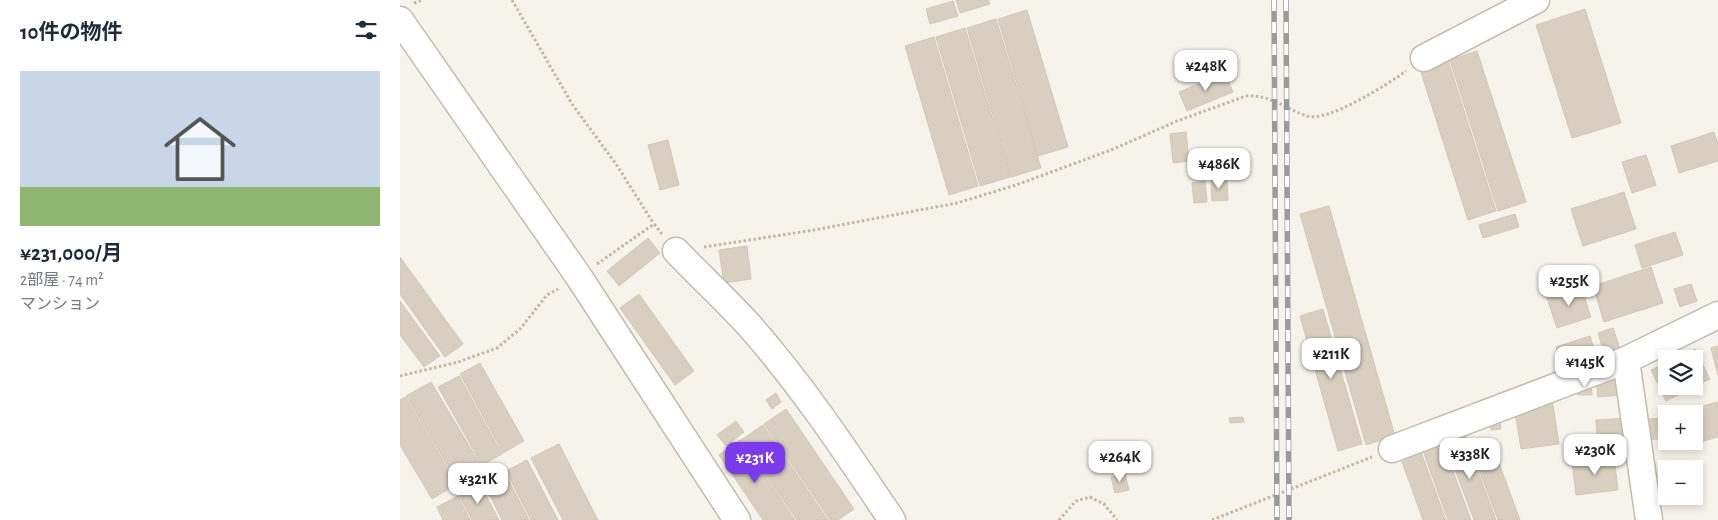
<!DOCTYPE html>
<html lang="ja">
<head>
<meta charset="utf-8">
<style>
	body { margin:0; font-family:"Alegreya Sans","Noto Sans JP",sans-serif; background:#f2f2f3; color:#1f2937; height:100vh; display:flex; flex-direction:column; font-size:19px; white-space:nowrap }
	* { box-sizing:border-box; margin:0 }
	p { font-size:16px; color:#747a83 }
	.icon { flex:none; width:28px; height:28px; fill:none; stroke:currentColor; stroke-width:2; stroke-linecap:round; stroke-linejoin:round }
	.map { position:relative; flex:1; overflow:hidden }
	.sheet { display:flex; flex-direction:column; background:#fff; width:400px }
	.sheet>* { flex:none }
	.buttons { position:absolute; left:1258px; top:350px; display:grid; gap:10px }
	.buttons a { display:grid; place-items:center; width:45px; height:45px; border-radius:0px; background:#fff; box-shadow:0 2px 8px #0003; font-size:25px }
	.price { position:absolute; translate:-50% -42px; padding:0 11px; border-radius:10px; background:#fff; color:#222; font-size:16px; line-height:32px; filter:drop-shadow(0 1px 2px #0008) }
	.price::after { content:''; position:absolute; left:50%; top:30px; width:15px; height:11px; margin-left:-8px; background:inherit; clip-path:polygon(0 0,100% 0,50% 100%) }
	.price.current { background:#7c3aed; color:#fff }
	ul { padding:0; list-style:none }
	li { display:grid; align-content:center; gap:10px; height:265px; padding:0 20px }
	li span { display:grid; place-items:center; height:155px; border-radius:0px; color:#555 }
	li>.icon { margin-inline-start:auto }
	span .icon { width:90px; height:90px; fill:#fffc; stroke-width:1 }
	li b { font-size:21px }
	h2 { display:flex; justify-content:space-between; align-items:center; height:60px; padding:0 20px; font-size:21px }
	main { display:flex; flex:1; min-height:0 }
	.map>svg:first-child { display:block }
</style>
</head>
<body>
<main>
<section class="sheet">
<h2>10件の物件<svg class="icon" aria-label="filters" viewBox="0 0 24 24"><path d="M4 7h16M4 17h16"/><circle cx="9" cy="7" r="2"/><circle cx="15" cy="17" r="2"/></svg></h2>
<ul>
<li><span style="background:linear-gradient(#c9d6e8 75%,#8fb573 0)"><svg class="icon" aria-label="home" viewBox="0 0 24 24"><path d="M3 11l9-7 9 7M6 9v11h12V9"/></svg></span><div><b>¥231,000/月</b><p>2部屋 · 74 m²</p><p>マンション</p></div></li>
</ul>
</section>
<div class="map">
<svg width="1318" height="520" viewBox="0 0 1318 520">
	<rect width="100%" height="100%" fill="#f6f3ec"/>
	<g fill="#d8cfc1" stroke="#d3c7b4">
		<polygon points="556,0 588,0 590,4 560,13"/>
		<polygon points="553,1 558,16 530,24 526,9"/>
		<polygon points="1185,9 1221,123 1172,138 1136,25"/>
		<polygon points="627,10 668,147 638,156 598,19"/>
		<polygon points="596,19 641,168 611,177 567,28"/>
		<polygon points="565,28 610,177 580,186 536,37"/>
		<polygon points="534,37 578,186 549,195 505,46"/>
		<polygon points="1077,51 1126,202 1098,211 1050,60"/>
		<polygon points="1048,60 1096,211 1068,220 1020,69"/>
		<polygon points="825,73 833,92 787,111 779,92"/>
		<polygon points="786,132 789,161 773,163 770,134"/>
		<polygon points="1314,132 1318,144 1318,161 1279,173 1271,146"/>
		<polygon points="268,140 279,185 260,190 248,145"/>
		<polygon points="1246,155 1256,185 1232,193 1222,162"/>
		<polygon points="811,180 827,180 828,200 812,201"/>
		<polygon points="805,181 807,202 794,203 792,183"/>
		<polygon points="1224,192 1236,229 1183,246 1171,209"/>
		<polygon points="929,206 995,436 966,445 900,214"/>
		<polygon points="1115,214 1119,227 1083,238 1079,225"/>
		<polygon points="1275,232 1283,255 1242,268 1235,245"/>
		<polygon points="248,238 260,253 219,286 207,271"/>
		<polygon points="347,246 351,279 324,283 319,250"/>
		<polygon points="0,257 63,344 45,357 0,294"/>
		<polygon points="1251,267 1263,303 1204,322 1193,286"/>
		<polygon points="1291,284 1297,301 1280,307 1274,289"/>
		<polygon points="1181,287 1191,317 1157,328 1147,298"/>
		<polygon points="239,294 294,371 275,385 220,308"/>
		<polygon points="0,301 40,356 24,367 0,335"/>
		<polygon points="923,309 962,444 938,451 900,316"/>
		<polygon points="1213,328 1220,349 1204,353 1198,333"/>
		<polygon points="1190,336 1196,356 1162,367 1156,347"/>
		<polygon points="1318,346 1318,375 1311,348"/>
		<polygon points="1295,349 1310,379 1266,401 1251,370 1266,363 1266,386 1294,386 1294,359 1274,359"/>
		<polygon points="80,363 124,441 103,453 60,374"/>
		<polygon points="59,376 102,454 82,465 38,387"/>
		<polygon points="1221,376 1222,395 1198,397 1196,378"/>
		<polygon points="1191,381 1192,395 1178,395 1177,382"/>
		<polygon points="31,382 83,469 58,483 6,396"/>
		<polygon points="376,393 381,402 372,409 366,400"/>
		<polygon points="5,397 57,484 32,499 0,445 0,400"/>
		<polygon points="1152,399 1159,444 1121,449 1114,405"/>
		<polygon points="1318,402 1318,437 1296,443 1294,435 1294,414 1288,414 1287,410"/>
		<polygon points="386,409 454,509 438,520 430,520 364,424"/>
		<polygon points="1099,414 1101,429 1091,430 1089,416"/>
		<polygon points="843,417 844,422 830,423 829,418"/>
		<polygon points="1228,418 1230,448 1198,450 1196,420"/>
		<polygon points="1266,418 1266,438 1246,440 1245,419"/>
		<polygon points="336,421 344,432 326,446 317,435"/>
		<polygon points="363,425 428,520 397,520 341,440"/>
		<polygon points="1065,436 1096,520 1074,520 1045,443"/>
		<polygon points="340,440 395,520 363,520 319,455"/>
		<polygon points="159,444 198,520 163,520 131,458"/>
		<polygon points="1043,444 1071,520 1048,520 1023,451"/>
		<polygon points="1092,444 1120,520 1098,520 1072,451"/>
		<polygon points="1021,452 1046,520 1023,520 1001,459"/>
		<polygon points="1214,457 1218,490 1176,495 1172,462"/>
		<polygon points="127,460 158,520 131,520 106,471"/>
		<polygon points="104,471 129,520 102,520 83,482"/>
		<polygon points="725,474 729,490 715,493 711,477"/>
		<polygon points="80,484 99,520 72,520 59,495"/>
		<polygon points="58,496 70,520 43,520 37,507"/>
	</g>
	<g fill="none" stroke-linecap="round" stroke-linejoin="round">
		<g stroke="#c2bbae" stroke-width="29">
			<g id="minor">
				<polyline points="0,20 179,277 337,520"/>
				<polyline points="1024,58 1136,0"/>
				<path d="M276 251C300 276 325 299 348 324 402 385 447 453 492 520"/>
				<polyline points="1226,360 1249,520"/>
				<polyline points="992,449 1226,360 1318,315"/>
			</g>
		</g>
		<g stroke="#c4b79f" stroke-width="3" stroke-dasharray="2.5 2.5" stroke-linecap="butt">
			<polyline points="112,0 172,104 216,164 254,224"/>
			<polyline points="14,3 23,0"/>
			<path d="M304 247 414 230 557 203 616 185 711 150 777 121 846 96C869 94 886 109 907 116 927 123 988 84 1006 71"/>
			<polyline points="197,264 254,224 262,234"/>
			<polyline points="0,376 58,362 97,348 120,329 147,295 158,289"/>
			<polyline points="659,520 676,501 690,497 704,504 717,520"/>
			<polyline points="812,520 972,457"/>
		</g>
		<use href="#minor" stroke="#fff" stroke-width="26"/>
		<g stroke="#9a9a9a" stroke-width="5.5">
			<g id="rail">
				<polyline points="874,0 877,520"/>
				<polyline points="886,0 889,520"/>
			</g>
		</g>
		<use href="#rail" stroke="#fff" stroke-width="4" stroke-dasharray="11" stroke-linecap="butt"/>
	</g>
</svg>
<div class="buttons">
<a><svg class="icon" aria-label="layers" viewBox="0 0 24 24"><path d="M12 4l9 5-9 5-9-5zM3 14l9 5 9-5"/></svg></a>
<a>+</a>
<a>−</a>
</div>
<b class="price" style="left:806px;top:92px">¥248K</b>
<b class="price" style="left:819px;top:190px">¥486K</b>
<b class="price" style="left:1169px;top:307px">¥255K</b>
<b class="price" style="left:931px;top:380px">¥211K</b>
<b class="price" style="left:1185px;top:388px">¥145K</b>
<b class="price" style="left:1195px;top:476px">¥230K</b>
<b class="price" style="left:1070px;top:480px">¥338K</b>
<b class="price" style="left:720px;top:483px">¥264K</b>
<b class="price current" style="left:355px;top:484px">¥231K</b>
<b class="price" style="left:78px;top:505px">¥321K</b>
</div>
</main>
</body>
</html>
